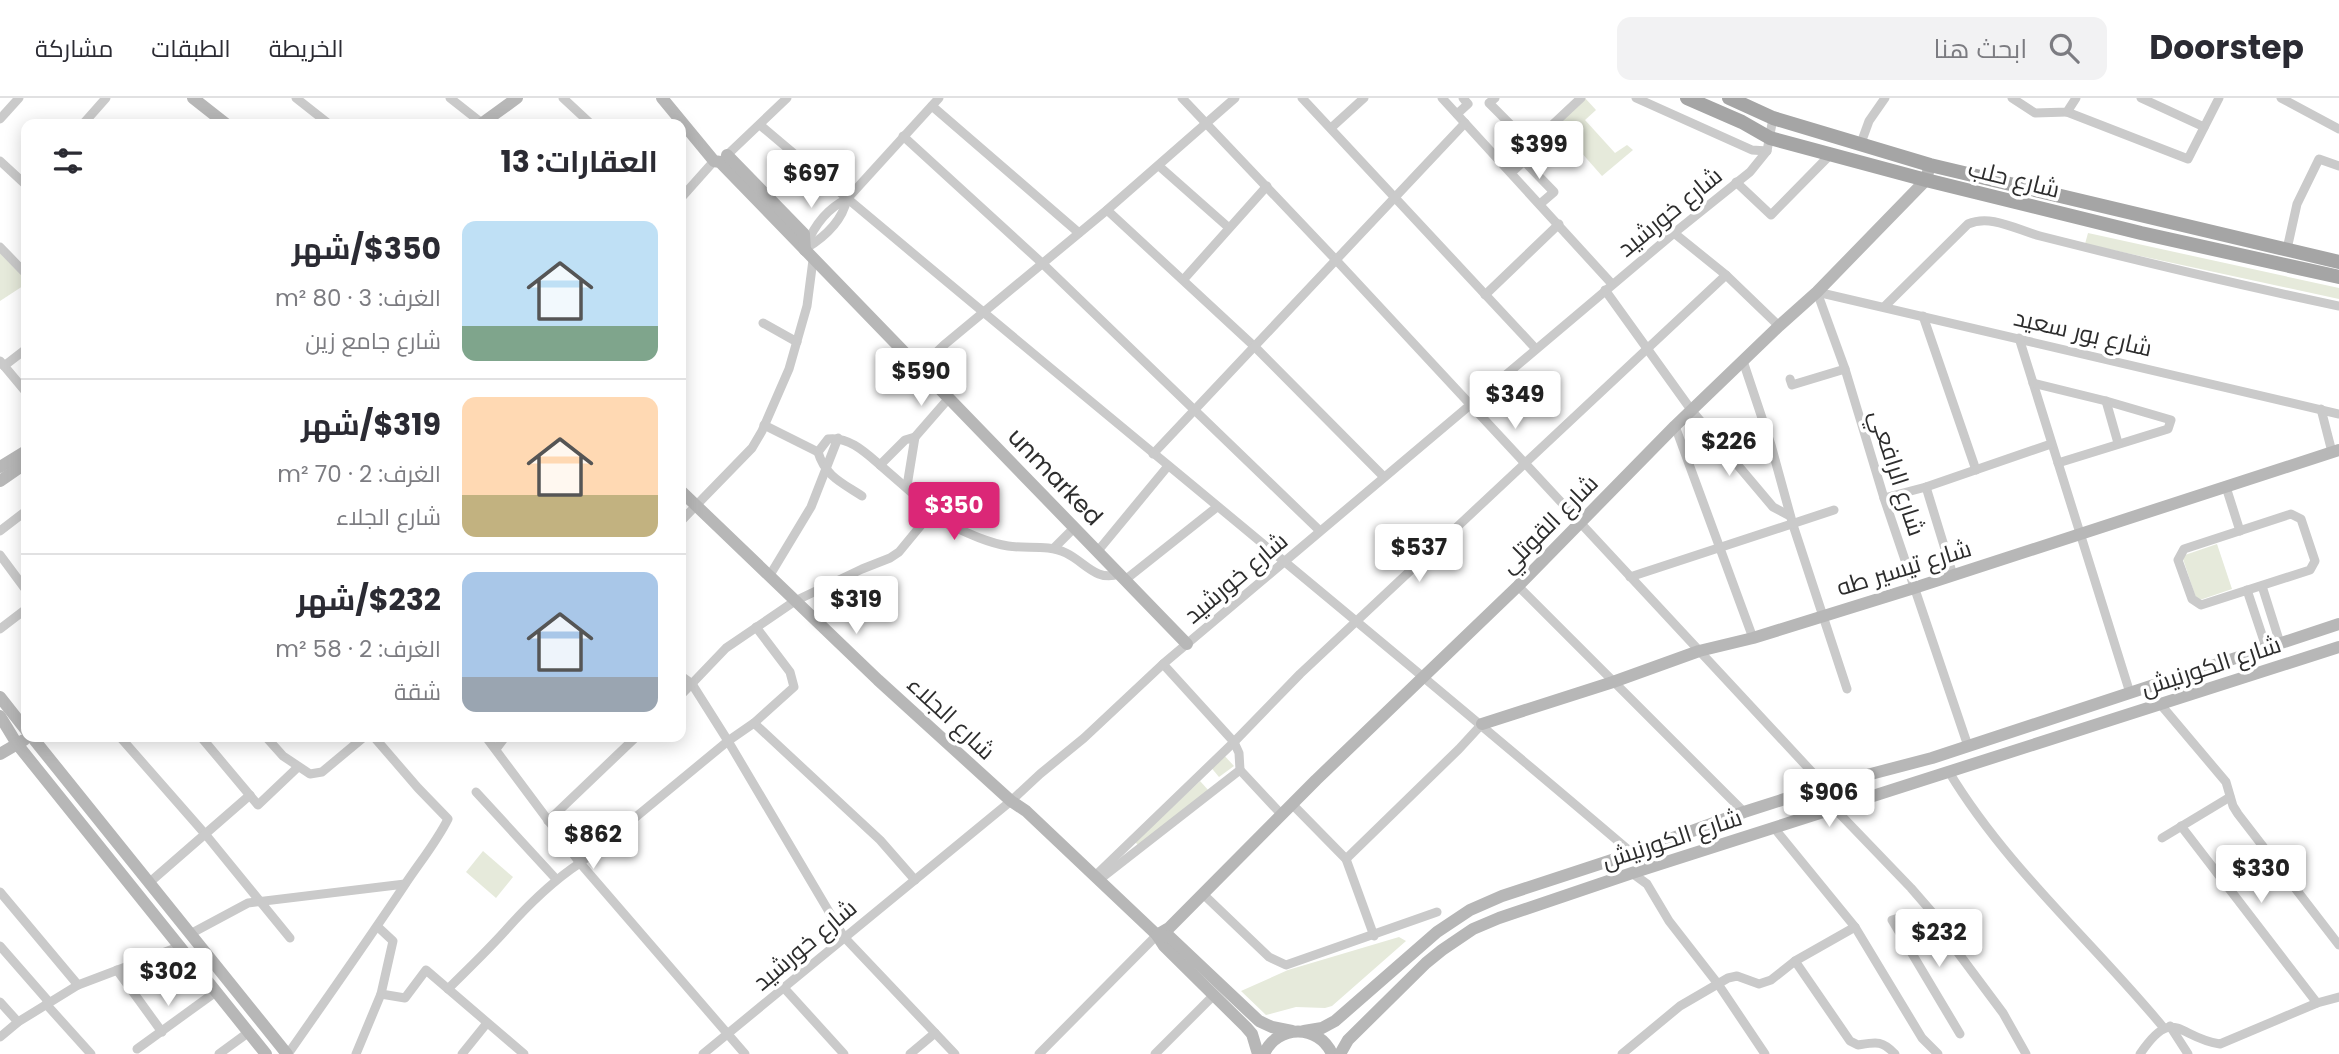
<!DOCTYPE html>
<html lang="ar">
<head>
<meta charset="utf-8">
<style>
	body { margin:0; font-family:Poppins,Cairo,sans-serif; background:#f2f2f3; color:#2b2b33; direction:rtl; height:100vh; display:flex; flex-direction:column; font-size:26px; white-space:nowrap }
	* { box-sizing:border-box; margin:0 }
	p { font-size:23px; color:#7c7c81 }
	.icon { flex:none; width:38px; height:38px; fill:none; stroke:currentColor; stroke-width:2; stroke-linecap:round; stroke-linejoin:round }
	.map { position:relative; flex:1; overflow:hidden; direction:ltr }
	.drawer { position:absolute; left:21px; top:21px; width:665px; height:623px; display:flex; flex-direction:column; background:#fff; border-radius:14px; box-shadow:0 4px 18px #0003; direction:rtl }
	.drawer>* { flex:none }
	.price { position:absolute; translate:-50% -60px; padding:0 16px; border-radius:7px; background:#fff; color:#222; font-size:23px; line-height:46px; filter:drop-shadow(0 2px 4px #0008) }
	.price::after { content:''; position:absolute; left:50%; top:42px; width:21px; height:16px; margin-left:-10px; background:inherit; clip-path:polygon(0 0,100% 0,50% 100%) }
	.price.selected { background:#db2777; color:#fff }
	ul { padding:0; list-style:none }
	li { display:flex; align-items:center; gap:21px; height:175px; padding:0 28px }
	li+li { border-top:2px solid #e1e1e2 }
	li span { display:grid; place-items:center; flex:none; width:196px; height:140px; border-radius:14px; color:#555 }
	li>.icon { margin-inline-start:auto }
	span .icon { width:84px; height:84px; fill:#fffc; stroke-width:1 }
	li b { font-size:30px }
	h2 { display:flex; justify-content:space-between; align-items:center; height:84px; padding:0 28px; font-size:30px }
	header { display:flex; align-items:center; gap:42px; box-sizing:border-box; height:98px; padding:0 35px; background:#fff; border-bottom:2px solid #e1e1e2 }
	header strong { font-size:33px }
	nav { display:flex; gap:38px; margin-inline-start:auto; font-size:24px }
	.search { width:490px; height:63px; background:#f2f2f3; display:flex; align-items:center; gap:18px; box-sizing:border-box; padding:0 24px; border-radius:14px; color:#7c7c81; font-size:26px }
	.map>svg:first-child { display:block }
</style>
</head>
<body>
<header>
<strong>Doorstep</strong>
<div class="search"><svg class="icon" aria-label="search" viewBox="0 0 24 24"><circle cx="10" cy="10" r="6"/><path d="M15 15l6 6"/></svg>ابحث هنا</div>
<nav><a>الخريطة</a><a>الطبقات</a><a>مشاركة</a></nav>
</header>
<div class="map">
<svg width="2339" height="956" viewBox="0 0 2339 956">
	<rect width="100%" height="100%" fill="#fff"/>
	<g fill="#e6eadb">
		<polygon points="1585,0 1596,12 1585,22 1615,55 1627,47 1633,52 1602,78 1557,27"/>
		<polygon points="2088,135 2339,190 2339,201 2085,146"/>
		<polygon points="0,154 26,181 26,186 0,203"/>
		<polygon points="2217,446 2232,491 2197,503 2182,458"/>
		<polygon points="1222,655 1234,668 1219,679 1209,667"/>
		<polygon points="1200,683 1209,693 1139,748 1135,744"/>
		<polygon points="483,753 513,779 496,800 466,774"/>
		<polygon points="1399,839 1406,843 1332,908 1325,910 1296,909 1266,917 1241,893 1288,872"/>
	</g>
	<g fill="none" stroke-linecap="round" stroke-linejoin="round">
		<g stroke="#cacaca" stroke-width="9">
			<polyline points="296,0 329,26"/>
			<polyline points="450,0 483,26"/>
			<polyline points="563,0 591,26"/>
			<polyline points="1182,0 1336,162 1825,688"/>
			<polyline points="1302,0 1536,251"/>
			<polyline points="1442,0 1612,186"/>
			<polyline points="1495,0 1489,5 1526,42 1537,32 1550,29 1581,0"/>
			<polyline points="1636,0 1752,52 1767,53"/>
			<polyline points="2012,0 2035,15 2067,14 2076,0"/>
			<polyline points="2141,0 2204,29"/>
			<polyline points="2281,0 2339,31"/>
			<polyline points="932,8 1079,135"/>
			<polyline points="2067,14 2188,61 2219,0"/>
			<polyline points="1457,16 1468,6 1463,0"/>
			<polyline points="0,21 19,0"/>
			<polyline points="83,26 106,0"/>
			<path d="M760 27C1049 272 1344 509 1632 755"/>
			<polyline points="1331,30 1364,0"/>
			<polyline points="903,38 1043,166 1320,433"/>
			<polyline points="1861,45 1869,23 1885,0"/>
			<polyline points="725,59 787,0"/>
			<polyline points="0,63 26,87"/>
			<polyline points="1159,68 1228,129"/>
			<polyline points="1511,75 1524,63 1554,94 1540,106"/>
			<polyline points="1736,84 1771,117 1831,56"/>
			<polyline points="681,100 714,63"/>
			<polyline points="1107,112 1255,249 1384,379"/>
			<polyline points="1674,135 1726,177 1779,228"/>
			<path d="M806 148C814 128 828 110 847 101L939 0"/>
			<polyline points="0,149 26,176"/>
			<path d="M805 151C825 139 842 124 847 101"/>
			<polyline points="2287,151 2297,106 2319,61 2339,68"/>
			<polyline points="1184,181 1267,88"/>
			<polyline points="1605,192 1692,313 1773,409 1790,418"/>
			<polyline points="1817,194 2339,316"/>
			<polyline points="1817,194 1845,271 1884,400 1968,648"/>
			<polyline points="1485,197 1559,126"/>
			<path d="M1885 208 1968 126C1991 116 2017 132 2040 138 2139 163 2239 187 2339 208"/>
			<polyline points="1923,218 1976,372"/>
			<polyline points="763,225 797,244"/>
			<polyline points="2019,240 2130,595"/>
			<polyline points="0,263 26,294"/>
			<polyline points="1743,263 1771,347 1793,427 1847,591"/>
			<polyline points="4,268 26,251"/>
			<polyline points="920,270 944,247 1107,112 1235,0"/>
			<polyline points="1790,281 1792,287 1845,271"/>
			<polyline points="2033,285 2106,303 2171,322 2168,331 2058,365"/>
			<polyline points="2106,303 2118,345"/>
			<polyline points="2321,311 2332,354"/>
			<path d="M764 327 818 354 828 341C848 338 865 354 880 367L905 342 915 339 907 388"/>
			<polyline points="1675,328 1753,540"/>
			<polyline points="915,339 949,300"/>
			<path d="M818 354C825 378 842 385 862 398"/>
			<polyline points="1153,356 1465,25"/>
			<polyline points="880,367 926,407 927,420"/>
			<polyline points="1926,389 1953,477"/>
			<polyline points="2226,389 2240,433"/>
			<polyline points="1884,400 1926,389 2051,346"/>
			<polygon points="2291,416 2301,421 2315,463 2310,472 2201,507 2192,501 2178,462 2184,451"/>
			<polyline points="681,423 752,350 762,333 789,271 807,208 813,162"/>
			<polyline points="0,433 26,413"/>
			<polyline points="1054,450 1074,430"/>
			<polyline points="1097,454 1168,368"/>
			<polyline points="0,457 26,492"/>
			<polyline points="770,477 811,409 838,340"/>
			<polyline points="1630,479 1834,412"/>
			<polyline points="1125,482 1217,409"/>
			<polyline points="1518,488 1744,714"/>
			<polyline points="2262,488 2280,545"/>
			<polyline points="2247,492 2266,549"/>
			<polyline points="0,531 26,511"/>
			<polyline points="681,578 692,586 728,643 844,839 955,956"/>
			<path d="M681 597 726 550 795 503 862 471 890 460 899 454 927 420 932 419C956 429 982 444 1008 448 1027 451 1048 446 1066 455 1085 464 1096 484 1119 476"/>
			<polyline points="2161,607 2226,684 2233,708 2238,716 2339,847"/>
			<polyline points="754,625 880,742 915,782"/>
			<polyline points="120,639 206,737 290,840"/>
			<polyline points="201,639 258,707 298,669"/>
			<polyline points="266,639 283,658 310,676 322,674 364,639"/>
			<polyline points="486,639 580,765 745,956"/>
			<polyline points="496,651 505,639"/>
			<polyline points="1240,672 1282,717"/>
			<path d="M1949 674C2007 770 2093 844 2163 929"/>
			<polyline points="476,694 556,781"/>
			<polyline points="1292,706 1346,761 1374,838"/>
			<polyline points="1835,711 1911,790 1944,828 1956,852 2003,915 2026,956"/>
			<polyline points="548,723 636,639"/>
			<polyline points="2181,728 2317,905"/>
			<polyline points="1775,731 1855,829 1922,940 1938,956"/>
			<polyline points="2162,740 2230,699"/>
			<polyline points="1346,761 1459,651 1482,626"/>
			<polyline points="1632,775 1647,786 1669,823 1718,886 1765,956"/>
			<polyline points="1095,778 1234,644 1300,576 1726,177"/>
			<polyline points="1099,782 1240,672 1239,655 1234,644 1163,566"/>
			<polyline points="150,784 250,697"/>
			<polyline points="0,794 78,887"/>
			<polyline points="1203,796 1269,859 1286,867 1437,814"/>
			<polyline points="1935,818 1909,817 1892,822 1960,936"/>
			<polyline points="192,835 248,805 405,786"/>
			<polyline points="0,848 49,904"/>
			<path d="M1795 863 1850 943 1858 947C1876 944 1882 942 1895 956"/>
			<polyline points="117,872 162,934"/>
			<path d="M448 891C467 872 487 853 505 833 528 807 551 784 580 765L728 643 754 625 794 589 790 574 756 529"/>
			<polyline points="785,891 844,956"/>
			<polyline points="381,896 405,900 426,872 524,956"/>
			<polyline points="0,904 18,924"/>
			<polyline points="46,906 91,956"/>
			<polyline points="2170,928 2188,956"/>
			<polyline points="0,939 18,924 78,887 181,848"/>
			<polyline points="137,951 217,893"/>
			<polyline points="219,956 249,934"/>
			<path d="M288 956C327 900 366 845 404 788 419 765 436 745 448 721L418 690 374 639"/>
			<polyline points="356,956 381,896 393,843 378,829"/>
			<polyline points="462,956 487,925"/>
			<polyline points="703,956 1011,703 1040,676 1084,640 1163,566 1674,135 1750,74 1767,53 1773,20"/>
			<polyline points="910,956 935,935"/>
			<polyline points="1039,956 1157,837"/>
			<polyline points="1155,956 1213,898"/>
			<polyline points="1622,956 1680,908 1728,880 1737,878 1759,886 1771,882 1795,863 1855,829"/>
			<path d="M2140 956C2174 906 2178 940 2220 946L2317 905 2339 899"/>
		</g>
		<g stroke="#b7b7b7" stroke-width="12">
			<polyline points="193,0 226,26"/>
			<polyline points="662,0 714,63 720,64 1187,546"/>
			<polyline points="481,26 517,0"/>
			<polyline points="727,57 804,136 805,152"/>
			<polyline points="0,369 26,353"/>
			<polyline points="0,383 26,365"/>
			<polyline points="681,393 878,582 1011,703 1026,713 1157,837 1164,848 1246,929 1252,936 1258,956"/>
			<polyline points="0,599 26,632"/>
			<polyline points="0,618 17,646 266,956"/>
			<polyline points="1482,626 1613,584 1699,553 1753,540 1914,490 2339,352"/>
			<polyline points="32,639 287,956"/>
			<polyline points="0,656 24,642"/>
			<polyline points="1157,837 1169,830 1316,682 1518,488 1675,328 1779,228 1817,194 1926,82 1928,74"/>
			<polyline points="1157,837 1170,839 1259,923 1272,929 1292,933"/>
			<polyline points="1304,933 1322,930 1335,923 1437,834 1470,812 1502,798 1621,759 1744,714 1825,688 1932,660 2339,526"/>
			<path d="M1264 956C1277 926 1319 926 1332 956"/>
			<polyline points="1340,956 1348,942 1426,865 1442,852 1473,831 1499,820 1632,775 2339,549"/>
		</g>
		<g stroke="#a5a5a5" stroke-width="14">
			<polyline points="1687,0 1742,24 1770,40 1926,82 2141,135 2339,179"/>
			<polyline points="1729,0 1773,20 1930,67 2339,164"/>
		</g>
	</g>
	<g text-anchor="middle" stroke-width="7" stroke-linejoin="round" paint-order="stroke">
		<g font-size="24" fill="#2d2d2d" stroke="#fff">
			<text transform="translate(2014 81) rotate(14)" y="8">شارع حلب</text>
			<text transform="translate(1670 114) rotate(-39)" y="8">شارع خورشيد</text>
			<text transform="translate(2083 235) rotate(13)" y="8">شارع بور سعيد</text>
			<text transform="translate(1897 375) rotate(72)" y="8">شارع الرافعي</text>
			<text transform="translate(1055 379) rotate(46)" y="8">unmarked</text>
			<text transform="translate(1549 426) rotate(-45)" y="8">شارع القوتلي</text>
			<text transform="translate(1904 470) rotate(-17)" y="8">شارع تيسير طه</text>
			<text transform="translate(1236 480) rotate(-40)" y="8">شارع خورشيد</text>
			<text transform="translate(2211 568) rotate(-18)" y="8">شارع الكورنيش</text>
			<text transform="translate(951 620) rotate(43)" y="8">شارع الجلاء</text>
			<text transform="translate(1672 741) rotate(-18)" y="8">شارع الكورنيش</text>
			<text transform="translate(805 847) rotate(-40)" y="8">شارع خورشيد</text>
		</g>
	</g>
</svg>
<b class="price" style="left:1539px;top:83px">$399</b>
<b class="price" style="left:811px;top:112px">$697</b>
<b class="price" style="left:921px;top:310px">$590</b>
<b class="price" style="left:1515px;top:333px">$349</b>
<b class="price" style="left:1729px;top:380px">$226</b>
<b class="price selected" style="left:954px;top:444px">$350</b>
<b class="price" style="left:1419px;top:486px">$537</b>
<b class="price" style="left:856px;top:538px">$319</b>
<b class="price" style="left:1829px;top:731px">$906</b>
<b class="price" style="left:593px;top:773px">$862</b>
<b class="price" style="left:2261px;top:807px">$330</b>
<b class="price" style="left:1939px;top:871px">$232</b>
<b class="price" style="left:168px;top:910px">$302</b>
<section class="drawer">
<h2>العقارات: 13<svg class="icon" aria-label="filters" viewBox="0 0 24 24"><path d="M4 7h16M4 17h16"/><circle cx="9" cy="7" r="2"/><circle cx="15" cy="17" r="2"/></svg></h2>
<ul>
<li><span style="background:linear-gradient(#bfe0f5 75%,#7fa58c 0)"><svg class="icon" aria-label="home" viewBox="0 0 24 24"><path d="M3 11l9-7 9 7M6 9v11h12V9"/></svg></span><div><b>$350/شهر</b><p>الغرف: 3 · 80 m²</p><p>شارع جامع زين</p></div></li>
<li><span style="background:linear-gradient(#ffd9b3 70%,#c2b280 0)"><svg class="icon" aria-label="home" viewBox="0 0 24 24"><path d="M3 11l9-7 9 7M6 9v11h12V9"/></svg></span><div><b>$319/شهر</b><p>الغرف: 2 · 70 m²</p><p>شارع الجلاء</p></div></li>
<li><span style="background:linear-gradient(#a9c7e8 75%,#9aa5b1 0)"><svg class="icon" aria-label="home" viewBox="0 0 24 24"><path d="M3 11l9-7 9 7M6 9v11h12V9"/></svg></span><div><b>$232/شهر</b><p>الغرف: 2 · 58 m²</p><p>شقة</p></div></li>
</ul>
</section>
</div>
</body>
</html>
